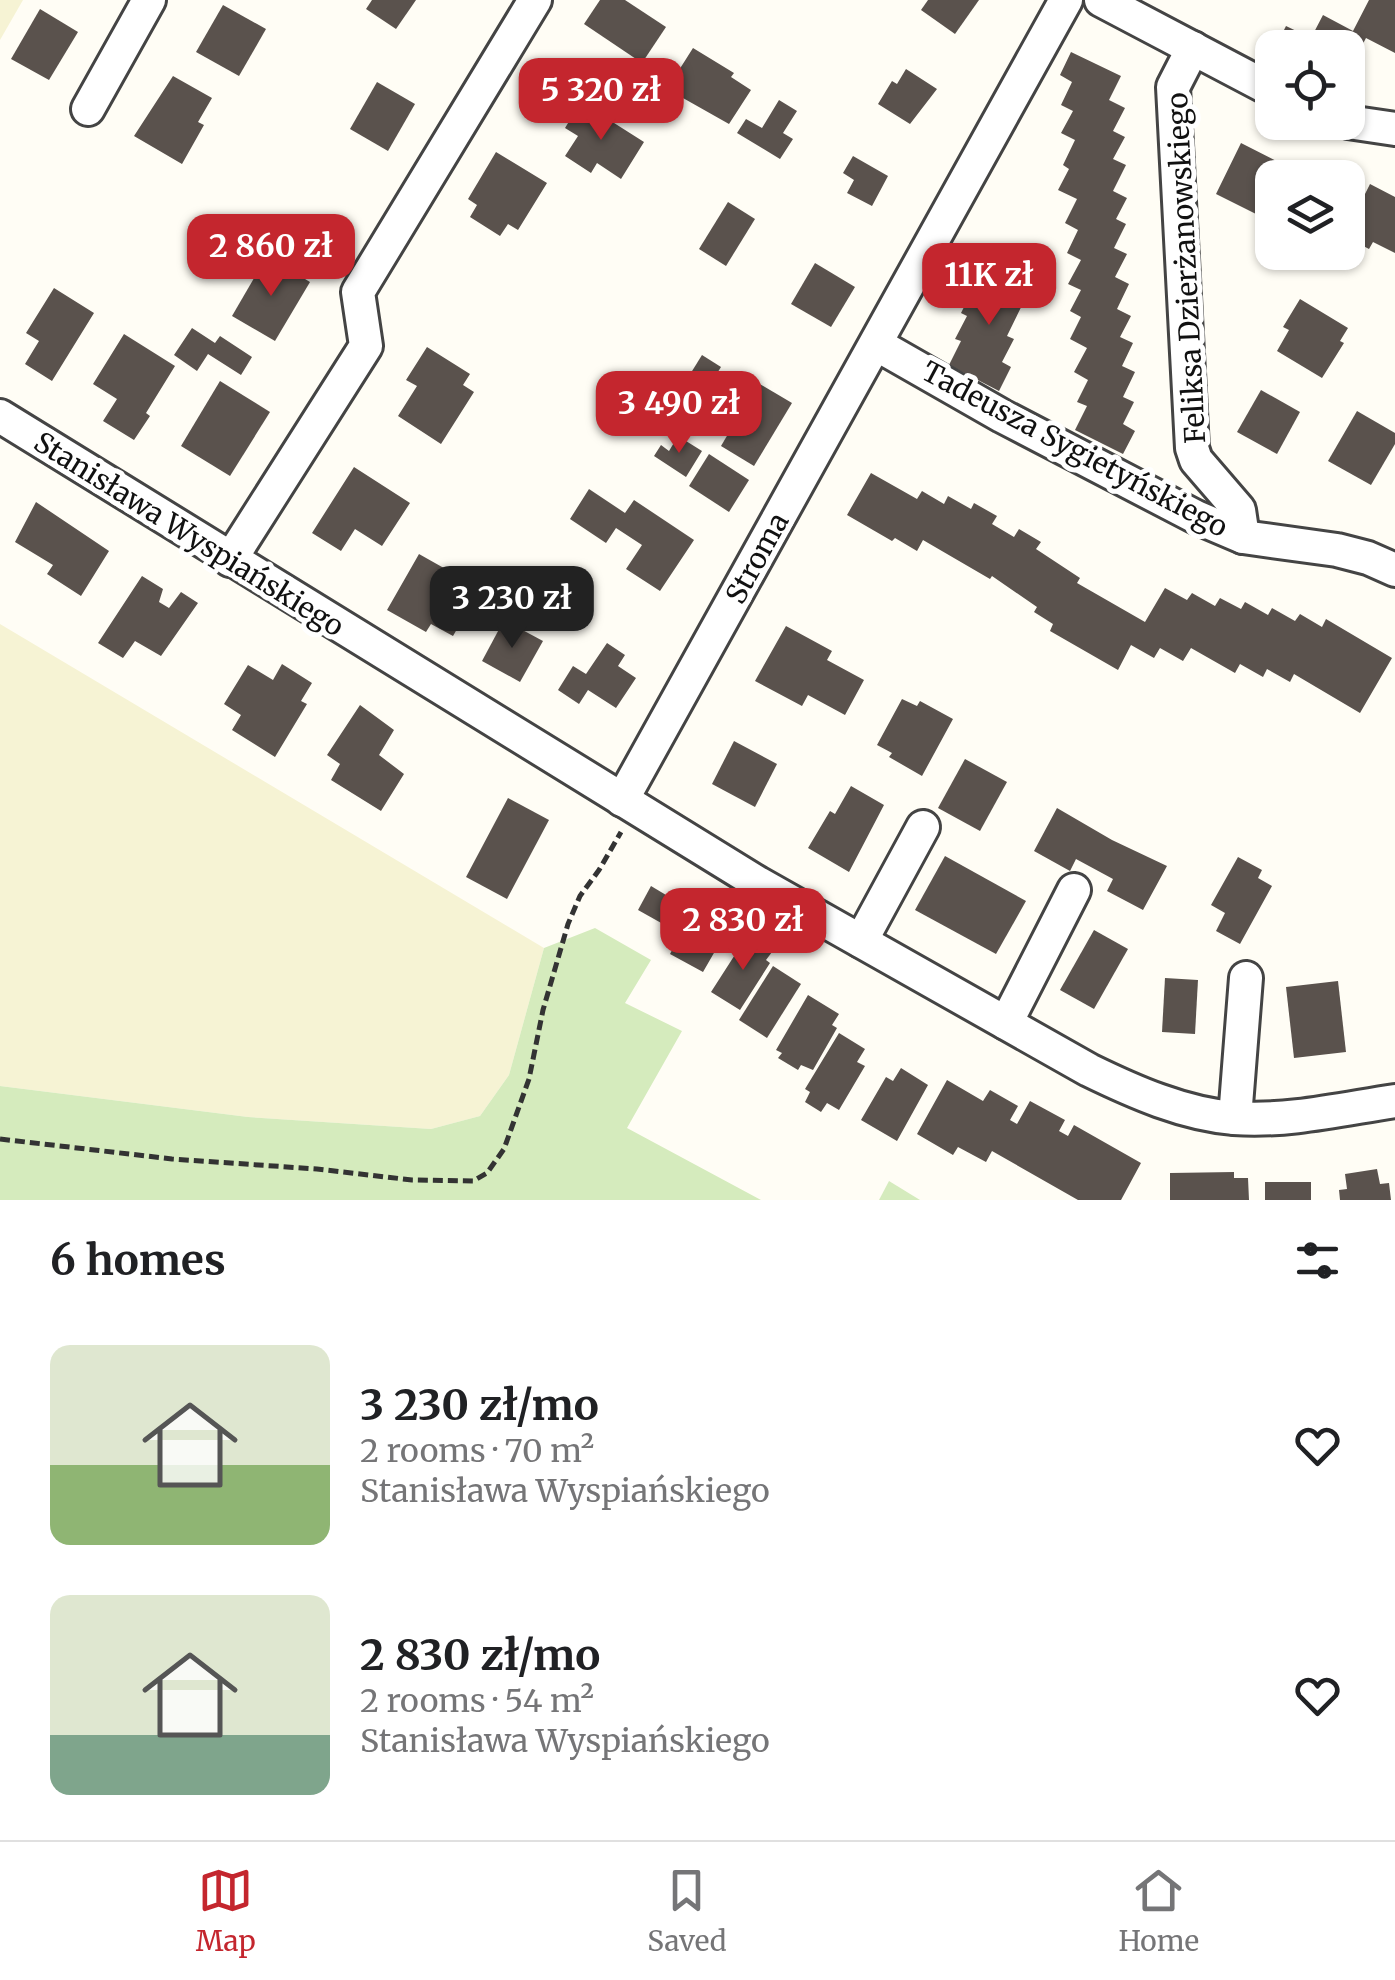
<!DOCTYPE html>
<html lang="en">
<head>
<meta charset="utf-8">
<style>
	body { margin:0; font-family:Merriweather,serif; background:#f6f6f6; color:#202124; height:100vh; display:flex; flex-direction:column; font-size:38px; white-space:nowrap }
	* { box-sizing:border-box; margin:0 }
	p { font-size:32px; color:#757577 }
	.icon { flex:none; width:55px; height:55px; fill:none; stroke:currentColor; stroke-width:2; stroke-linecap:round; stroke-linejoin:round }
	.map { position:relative; height:1200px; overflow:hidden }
	.sheet { display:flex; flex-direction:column; background:#fff; flex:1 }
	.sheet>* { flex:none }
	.buttons { position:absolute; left:1255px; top:30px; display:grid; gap:20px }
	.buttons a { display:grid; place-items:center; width:110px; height:110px; border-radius:20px; background:#fff; box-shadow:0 2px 8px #0004; font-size:50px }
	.price { position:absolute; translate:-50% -85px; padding:0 22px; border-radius:20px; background:#c4262e; color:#fff; font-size:32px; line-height:65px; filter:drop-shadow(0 2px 5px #0008) }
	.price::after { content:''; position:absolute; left:50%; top:60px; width:30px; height:22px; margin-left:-15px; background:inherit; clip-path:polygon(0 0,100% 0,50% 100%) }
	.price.active { background:#222; color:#fff }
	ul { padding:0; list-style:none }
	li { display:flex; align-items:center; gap:30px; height:250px; padding:0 50px }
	li span { display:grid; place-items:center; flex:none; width:280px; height:200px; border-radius:20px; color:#555 }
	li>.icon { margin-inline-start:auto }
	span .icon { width:120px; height:120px; fill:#fffc; stroke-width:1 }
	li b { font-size:42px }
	h2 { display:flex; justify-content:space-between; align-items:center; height:120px; padding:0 50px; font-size:42px }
	.tabs { display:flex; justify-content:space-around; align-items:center; height:140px; border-top:2px solid #e0e0e0; background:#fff; font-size:28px; color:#757577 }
	.tabs a { display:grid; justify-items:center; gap:5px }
	.tabs .active { color:#c4262e }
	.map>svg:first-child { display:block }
</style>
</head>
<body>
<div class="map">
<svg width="1395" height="1200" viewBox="0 0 1395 1200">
	<rect width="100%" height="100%" fill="#fffdf5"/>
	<g fill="#f6f3d4">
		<polygon points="0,0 23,0 0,40"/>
		<polygon points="0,624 544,948 509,1075 480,1116 431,1129 248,1117 0,1086"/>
	</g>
	<g fill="#d5ebbd">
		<polygon points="595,928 651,960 625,1003 682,1031 627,1128 761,1200 0,1200 0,1086 248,1117 431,1129 480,1116 509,1075 544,948"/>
		<polygon points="889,1181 920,1200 879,1200"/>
	</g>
	<g fill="#5a524d">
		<polygon points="372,0 416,0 396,29 366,9"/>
		<polygon points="600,0 625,0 666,27 642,63 584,24"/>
		<polygon points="928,0 979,0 955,34 921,10"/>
		<polygon points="1369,0 1395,0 1395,53 1366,38 1354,61 1348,58 1348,48 1275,48 1286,26 1311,38 1323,15 1353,31"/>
		<polygon points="223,5 266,29 239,76 196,52"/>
		<polygon points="40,9 78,32 49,80 11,59"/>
		<polygon points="693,48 734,73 731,77 751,90 729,124 667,89"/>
		<polygon points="1071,52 1121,76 1109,100 1125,108 1113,131 1125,137 1113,159 1126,165 1113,191 1127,198 1116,219 1126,224 1114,248 1127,254 1115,277 1129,284 1117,309 1131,316 1120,337 1133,343 1122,366 1135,372 1123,397 1134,402 1123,424 1135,431 1123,454 1075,430 1087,406 1077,402 1088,380 1074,372 1087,348 1070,339 1081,317 1070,311 1081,290 1068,284 1081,260 1067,253 1078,230 1065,223 1077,199 1058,190 1069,169 1063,165 1075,140 1061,133 1073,111 1061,105 1072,82 1060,75"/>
		<polygon points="906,69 937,89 910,124 878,104 892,81 897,84"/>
		<polygon points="173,76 212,98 198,122 204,125 182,164 134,136"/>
		<polygon points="377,82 415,104 388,151 350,129"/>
		<polygon points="779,100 797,111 783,133 793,139 780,159 737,133 746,119 762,128"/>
		<polygon points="581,102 644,142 621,179 597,163 591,173 565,156 578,136 565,128"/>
		<polygon points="1241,143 1310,178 1272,178 1272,222 1216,194"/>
		<polygon points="496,152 547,183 518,230 508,224 500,236 470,217 477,205 468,199"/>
		<polygon points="853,156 888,176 872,206 847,193 854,180 843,173"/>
		<polygon points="1370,184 1395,197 1395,253 1373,242 1369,249 1348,238 1348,186 1365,194"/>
		<polygon points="728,202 755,219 726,266 699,249"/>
		<polygon points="267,256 310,282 275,341 232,316"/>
		<polygon points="815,263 855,287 831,327 791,304"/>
		<polygon points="984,267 1030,289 1007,336 1014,339 1002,362 1011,367 999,391 949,365 961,341 955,339 967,316 961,313"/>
		<polygon points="54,288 94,313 52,381 25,364 39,341 26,333"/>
		<polygon points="1300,299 1348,328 1340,341 1344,343 1322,378 1277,351 1289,330 1283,327"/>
		<polygon points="192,328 215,343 220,336 252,357 241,375 208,354 197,371 174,355"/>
		<polygon points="124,334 175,366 146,413 150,416 134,440 103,421 117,399 93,384"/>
		<polygon points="427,347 470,374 463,385 474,392 441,444 398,416 417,386 406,380"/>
		<polygon points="702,355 721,367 703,396 684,384"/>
		<polygon points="220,381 270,412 230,476 181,446"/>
		<polygon points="758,383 792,403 754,466 721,446"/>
		<polygon points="1261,390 1300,412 1277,454 1237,432"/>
		<polygon points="1357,411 1395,433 1395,444 1371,485 1328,461"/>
		<polygon points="678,436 702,451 686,477 654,456 661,445 669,451"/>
		<polygon points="709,454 749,480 729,512 689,486"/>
		<polygon points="354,467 410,503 382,546 355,529 341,551 312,533"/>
		<polygon points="871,473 917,499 922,491 944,504 948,496 971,509 974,503 997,516 992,524 1014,537 1019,529 1041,542 1036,549 1080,578 1077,583 1145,622 1165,588 1187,600 1192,593 1215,606 1220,598 1241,609 1245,602 1268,615 1272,608 1295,621 1300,614 1322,627 1326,619 1392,658 1360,713 1294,674 1290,682 1267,669 1263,677 1240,664 1235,673 1191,648 1183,661 1160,648 1154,658 1131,645 1118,670 1050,631 1053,624 1034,612 1037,607 992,576 990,579 923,540 917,551 895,538 892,541 847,515"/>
		<polygon points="589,489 625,513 634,500 694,540 660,591 626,569 642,545 616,528 606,543 570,519"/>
		<polygon points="36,502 109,551 81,596 47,574 53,565 15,542"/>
		<polygon points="419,554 458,576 454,583 476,596 453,636 431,624 426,632 387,610"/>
		<polygon points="142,576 163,589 159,602 169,608 181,592 198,603 161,656 135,641 123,658 98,643"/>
		<polygon points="504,620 543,641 520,682 482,661"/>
		<polygon points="786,626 832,651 827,660 864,680 845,715 808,695 802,706 755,681"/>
		<polygon points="607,643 625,655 618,666 636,678 616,708 588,690 579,704 558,690 573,666 586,674"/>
		<polygon points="282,664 312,683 301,701 307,704 275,757 232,730 241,715 224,704 248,665 273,680"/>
		<polygon points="902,699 917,706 920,701 953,719 922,776 889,757 892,753 877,745"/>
		<polygon points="360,705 394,730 379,755 404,774 381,811 331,780 340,764 327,755"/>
		<polygon points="734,741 777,764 755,807 712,784"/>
		<polygon points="965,759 1007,782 980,831 938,808"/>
		<polygon points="851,786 884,805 849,872 808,848 830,811 835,814"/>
		<polygon points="508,798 549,820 507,899 466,877"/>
		<polygon points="1057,808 1112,840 1167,866 1143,910 1107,891 1113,879 1076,859 1070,871 1034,851"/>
		<polygon points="945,856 1026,901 996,954 915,910"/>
		<polygon points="1238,857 1262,870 1258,878 1272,886 1240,944 1216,931 1225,913 1211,905"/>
		<polygon points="651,886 676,901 663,924 638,910"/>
		<polygon points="707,905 736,921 729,933 726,932 703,972 670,954 692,912 700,916"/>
		<polygon points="1094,930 1128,949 1094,1009 1060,990"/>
		<polygon points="747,936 772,952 766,960 770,963 740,1010 711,992"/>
		<polygon points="773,966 801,984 767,1038 739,1020"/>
		<polygon points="1165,978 1198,980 1195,1034 1162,1032"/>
		<polygon points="1338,981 1346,1052 1294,1058 1286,987"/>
		<polygon points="808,995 839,1014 832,1025 837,1028 813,1070 801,1065 798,1070 778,1058 782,1053 776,1050"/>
		<polygon points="839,1033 865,1049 857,1062 865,1066 839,1110 827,1103 821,1112 805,1102 810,1092 805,1089"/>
		<polygon points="901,1068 928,1085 897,1141 861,1120 886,1077 893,1081"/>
		<polygon points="947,1080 983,1101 990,1090 1018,1106 1010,1120 1017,1124 1030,1101 1065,1120 1059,1131 1068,1136 1074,1125 1141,1163 1121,1200 1078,1200 992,1151 986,1162 958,1147 953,1155 917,1134"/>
		<polygon points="1377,1169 1380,1184 1389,1183 1391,1200 1340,1200 1339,1190 1347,1189 1345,1174"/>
		<polygon points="1234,1172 1234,1178 1248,1178 1249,1200 1170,1200 1170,1173"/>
		<rect x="1265" y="1182" width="46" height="18"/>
	</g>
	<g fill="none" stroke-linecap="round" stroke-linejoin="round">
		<g stroke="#444" stroke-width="38">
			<g id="minor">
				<polyline points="1101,0 1272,90"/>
				<polyline points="1193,48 1173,87 1192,448 1196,460 1239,510 1243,537"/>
				<polyline points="88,109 149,0"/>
				<polyline points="1348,122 1395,129"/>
				<polyline points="876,344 1002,416 1196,517 1243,537 1337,550 1368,558 1395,570"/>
				<path d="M0 416 758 883 1089 1070C1134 1092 1184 1114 1234 1118 1288 1122 1342 1109 1395 1101"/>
				<polyline points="230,560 366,346 358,292 535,0"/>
				<polyline points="622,800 1066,0"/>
				<polyline points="861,941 923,827"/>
				<polyline points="1006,1023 1074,890"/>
				<polyline points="1235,1118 1246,978"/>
			</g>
		</g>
		<polyline stroke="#333" stroke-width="5" stroke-dasharray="10 5" stroke-linecap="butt" points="0,1139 172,1159 317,1169 412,1180 473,1181 487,1173 504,1149 529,1079 543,1010 568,924 580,896 599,870 621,832"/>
		<use href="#minor" stroke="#fff" stroke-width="32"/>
	</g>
	<g text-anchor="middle" stroke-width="10" stroke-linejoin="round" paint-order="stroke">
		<g font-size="28" fill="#111" stroke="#fff">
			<text transform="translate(1186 268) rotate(-93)" y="10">Feliksa Dzierżanowskiego</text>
			<text transform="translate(1075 449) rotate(28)" y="10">Tadeusza Sygietyńskiego</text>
			<text transform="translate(189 534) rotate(32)" y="10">Stanisława Wyspiańskiego</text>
			<text transform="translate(757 558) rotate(-61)" y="10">Stroma</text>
		</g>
	</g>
</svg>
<div class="buttons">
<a><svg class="icon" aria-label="locate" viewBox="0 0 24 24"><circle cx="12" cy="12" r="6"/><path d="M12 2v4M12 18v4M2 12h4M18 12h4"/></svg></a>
<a><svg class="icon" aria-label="layers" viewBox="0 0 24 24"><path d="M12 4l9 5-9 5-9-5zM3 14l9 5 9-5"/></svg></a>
</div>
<b class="price" style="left:601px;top:143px">5 320 zł</b>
<b class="price" style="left:271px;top:299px">2 860 zł</b>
<b class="price" style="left:989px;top:328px">11K zł</b>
<b class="price" style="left:679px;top:456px">3 490 zł</b>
<b class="price active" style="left:512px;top:651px">3 230 zł</b>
<b class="price" style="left:743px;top:973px">2 830 zł</b>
</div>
<section class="sheet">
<h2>6 homes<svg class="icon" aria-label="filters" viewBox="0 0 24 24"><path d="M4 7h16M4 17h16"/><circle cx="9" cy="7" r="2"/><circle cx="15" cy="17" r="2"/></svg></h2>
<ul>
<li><span style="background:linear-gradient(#dfe7d0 60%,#8fb573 0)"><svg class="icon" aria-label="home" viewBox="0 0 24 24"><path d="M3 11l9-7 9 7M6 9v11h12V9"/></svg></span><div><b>3 230 zł/mo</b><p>2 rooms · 70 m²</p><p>Stanisława Wyspiańskiego</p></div><svg class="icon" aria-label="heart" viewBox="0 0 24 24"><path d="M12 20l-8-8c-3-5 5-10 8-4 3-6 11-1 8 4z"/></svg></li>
<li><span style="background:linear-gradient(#dfe7d0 70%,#7fa58c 0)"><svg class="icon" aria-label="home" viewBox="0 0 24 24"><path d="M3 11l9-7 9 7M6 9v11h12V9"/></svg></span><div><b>2 830 zł/mo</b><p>2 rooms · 54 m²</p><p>Stanisława Wyspiańskiego</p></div><svg class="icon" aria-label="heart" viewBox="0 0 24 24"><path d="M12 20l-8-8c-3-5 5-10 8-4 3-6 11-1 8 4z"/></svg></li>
</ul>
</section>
<nav class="tabs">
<a class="active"><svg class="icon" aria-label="map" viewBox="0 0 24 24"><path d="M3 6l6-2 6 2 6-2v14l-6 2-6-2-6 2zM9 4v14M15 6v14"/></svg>Map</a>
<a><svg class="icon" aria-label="saved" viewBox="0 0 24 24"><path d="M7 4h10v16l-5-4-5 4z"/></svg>Saved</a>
<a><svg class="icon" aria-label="home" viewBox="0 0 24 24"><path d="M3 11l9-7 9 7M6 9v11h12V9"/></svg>Home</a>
</nav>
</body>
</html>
